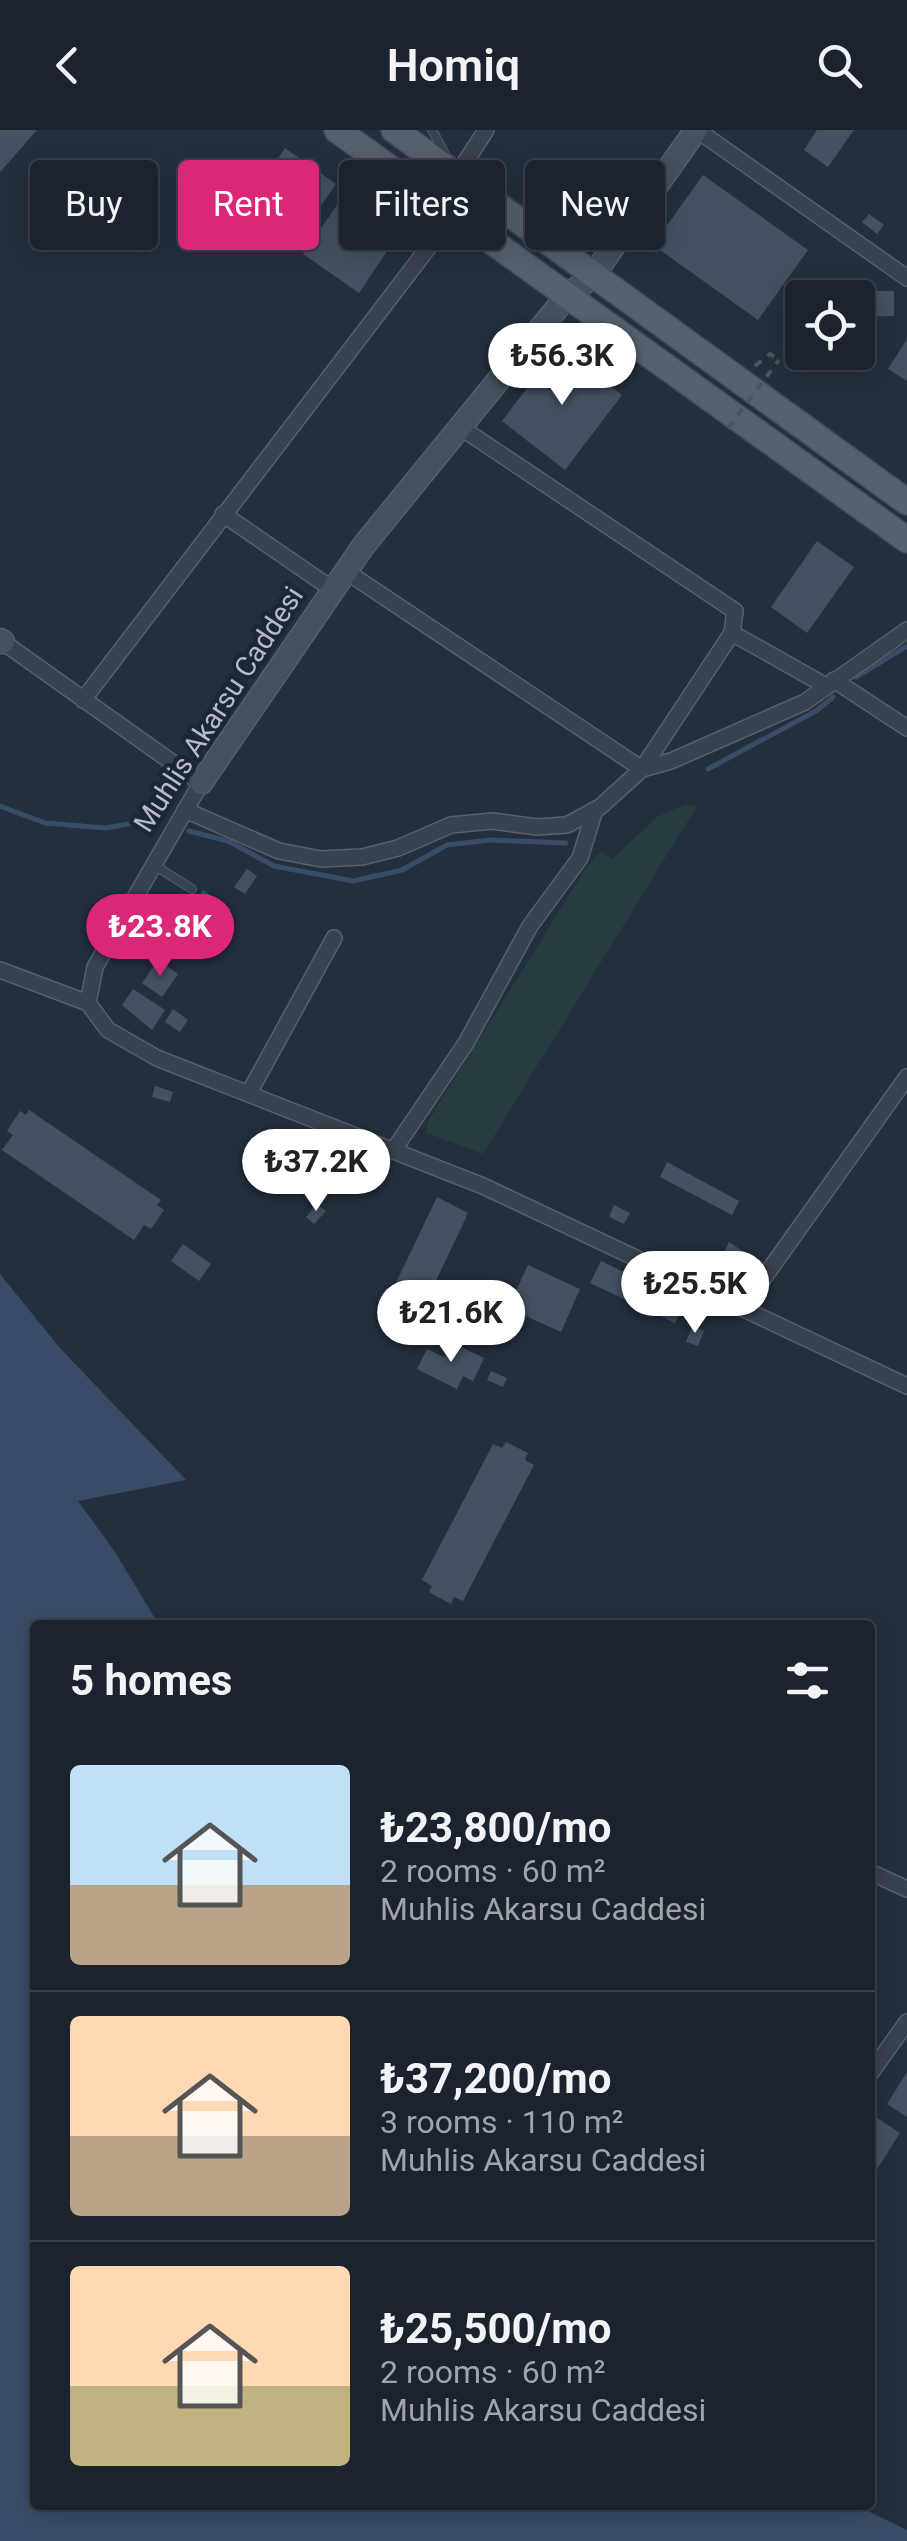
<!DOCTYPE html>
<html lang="en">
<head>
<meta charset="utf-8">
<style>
	body { margin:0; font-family:Roboto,sans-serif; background:#242b36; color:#f1f3f6; height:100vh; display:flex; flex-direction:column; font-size:38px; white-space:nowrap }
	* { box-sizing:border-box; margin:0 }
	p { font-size:32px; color:#a0a4aa }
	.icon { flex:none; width:55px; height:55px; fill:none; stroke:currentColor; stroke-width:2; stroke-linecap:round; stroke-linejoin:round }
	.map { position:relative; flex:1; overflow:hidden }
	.drawer { position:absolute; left:30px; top:1490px; width:845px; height:890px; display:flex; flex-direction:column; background:#1b232e; border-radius:10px; box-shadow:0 5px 25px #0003,0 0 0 2px #39404a }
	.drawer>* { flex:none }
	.top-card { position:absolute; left:30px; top:30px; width:848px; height:90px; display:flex; gap:20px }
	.fabs { position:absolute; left:785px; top:150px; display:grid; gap:20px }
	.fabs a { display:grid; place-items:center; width:90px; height:90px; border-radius:10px; background:#1b232e; box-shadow:0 5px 25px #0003,0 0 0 2px #39404a; font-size:50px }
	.price { position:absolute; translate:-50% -85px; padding:0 22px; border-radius:35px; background:#fff; color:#222; font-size:32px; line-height:65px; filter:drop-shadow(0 2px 5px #0008) }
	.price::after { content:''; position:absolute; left:50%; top:60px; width:30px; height:22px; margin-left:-15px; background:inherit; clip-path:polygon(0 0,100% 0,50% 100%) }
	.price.selected { background:#db2777; color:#fff }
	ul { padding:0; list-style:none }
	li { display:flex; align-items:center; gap:30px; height:250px; padding:0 40px }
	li+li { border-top:2px solid #39404a }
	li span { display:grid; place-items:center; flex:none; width:280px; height:200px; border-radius:10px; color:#555 }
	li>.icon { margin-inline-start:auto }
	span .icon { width:120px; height:120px; fill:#fffc; stroke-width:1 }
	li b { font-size:42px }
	h2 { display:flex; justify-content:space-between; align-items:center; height:120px; padding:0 40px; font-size:42px }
	.chip { padding:0 35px; border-radius:10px; background:#1b232e; box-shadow:0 5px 25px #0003,0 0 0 2px #39404a; font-size:35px; line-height:90px }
	.chip.selected { background:#db2777; color:#fff }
	header { display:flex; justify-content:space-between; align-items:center; height:130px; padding:0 40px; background:#1b232e; font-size:45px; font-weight:600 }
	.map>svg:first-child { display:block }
</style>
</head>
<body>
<header><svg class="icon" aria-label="back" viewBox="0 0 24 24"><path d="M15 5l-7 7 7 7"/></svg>Homiq<svg class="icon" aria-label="search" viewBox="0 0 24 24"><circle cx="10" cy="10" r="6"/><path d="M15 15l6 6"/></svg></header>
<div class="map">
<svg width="907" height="2411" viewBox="0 0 907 2411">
	<rect width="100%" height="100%" fill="#242f3e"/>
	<polygon fill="#263c3f" points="686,674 697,676 483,1024 427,1003 427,993 586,738 601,721 612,729 657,687"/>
	<polygon fill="#394c67" points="0,1144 59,1217 186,1350 78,1371 115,1422 159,1495 35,1495 35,2375 855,2375 907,2400 907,2411 0,2411"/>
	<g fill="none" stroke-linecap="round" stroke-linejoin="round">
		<g stroke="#394c67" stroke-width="5">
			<polyline points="856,547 907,516"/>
			<polyline points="708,639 816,581 833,567"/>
			<polyline points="0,676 45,693 106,698 161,688"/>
			<polyline points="189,701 228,711 274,736 353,751 402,740 447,715 491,710 566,713"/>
		</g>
	</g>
	<g fill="#455162">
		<polygon points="0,0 37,0 0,42"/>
		<polygon points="817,0 854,0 828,37 804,20"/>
		<polygon points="285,18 336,54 293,116 242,81"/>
		<polygon points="703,45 808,120 758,190 653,115"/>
		<polygon points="347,61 371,78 361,93 389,118 359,163 303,124"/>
		<polygon points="869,84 884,95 877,104 862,92"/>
		<polygon points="858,161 894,161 894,186 858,187"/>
		<polygon points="907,209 907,251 888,239"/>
		<polygon points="559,216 622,265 565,340 502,291"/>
		<polygon points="817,411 854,437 807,503 771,477"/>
		<polygon points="247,739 257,746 245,764 234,757"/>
		<polygon points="203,760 231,779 217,800 189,781"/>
		<polygon points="193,792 216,806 203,827 180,814"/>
		<polygon points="158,830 178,844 162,867 142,853"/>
		<polygon points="133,859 165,880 152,900 122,875"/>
		<polygon points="173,879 188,890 180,902 165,892"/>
		<polygon points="155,956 173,962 170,972 152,967"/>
		<polygon points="29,980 161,1070 157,1075 164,1080 151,1099 144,1095 134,1110 2,1020 13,1005 7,1001 20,981 26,985"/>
		<polygon points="667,1032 739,1071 732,1085 660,1047"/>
		<polygon points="437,1067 468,1083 427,1170 395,1155"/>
		<polygon points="317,1074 326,1081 314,1094 306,1087"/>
		<polygon points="614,1075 630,1083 624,1094 609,1087"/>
		<polygon points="729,1112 744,1122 736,1140 721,1130"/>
		<polygon points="183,1114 211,1134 199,1151 171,1131"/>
		<polygon points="601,1131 685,1171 675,1193 590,1153"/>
		<polygon points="528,1135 580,1159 561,1202 508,1178"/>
		<polygon points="692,1196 704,1201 698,1216 686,1212"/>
		<polygon points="451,1212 484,1228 473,1251 463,1246 457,1259 417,1239 427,1219 444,1227"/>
		<polygon points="491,1241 507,1248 503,1257 487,1250"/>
		<polygon points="506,1312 528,1323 525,1330 534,1335 463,1471 454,1467 451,1474 429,1462 432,1456 422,1450 493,1314 502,1318"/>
		<polygon points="907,1942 907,1987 887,1974"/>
		<polygon points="877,1988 900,2003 874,2044 870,1998"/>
	</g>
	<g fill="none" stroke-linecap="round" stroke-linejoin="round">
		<g stroke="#565f6c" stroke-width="10">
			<g id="lane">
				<polyline points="432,0 447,28"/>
				<polyline points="154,735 192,759"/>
			</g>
		</g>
		<g stroke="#565f6c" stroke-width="18">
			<g id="street">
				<polyline points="697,0 907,148"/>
				<polyline points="457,45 486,0"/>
				<polyline points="223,384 332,459"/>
				<polyline points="347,442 642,639 732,503 735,481 460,297"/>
				<polyline points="732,503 826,556"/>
				<polyline points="0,515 3,512 201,653 95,837 88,873 108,900 157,928 483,1056 907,1256"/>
				<polyline points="834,550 907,598"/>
				<polyline points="83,570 454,84"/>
				<polyline points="185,680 279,721 321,729 362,727 398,718 451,695 492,691 537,697 567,695 600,677 642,639 671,631 805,572 907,500"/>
				<polyline points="0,840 88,873"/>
				<polyline points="249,963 334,808"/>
				<polyline points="395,1018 466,913 530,796 580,728 595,680"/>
				<polyline points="743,1177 907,947"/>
				<polyline points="870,1742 907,1759"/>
				<polyline points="870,1944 907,1892"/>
			</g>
		</g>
		<g stroke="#565f6c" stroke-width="25">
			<g id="secondary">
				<polyline points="0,510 3,512"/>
				<polyline points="201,653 364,415 567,166 592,147 696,0"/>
			</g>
		</g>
		<g stroke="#414a57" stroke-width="28">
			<g id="primary">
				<polyline points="337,0 907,410"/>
				<polyline points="394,0 907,372"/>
			</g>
		</g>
		<polyline stroke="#44595c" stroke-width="4" stroke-dasharray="8 8" stroke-linecap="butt" points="755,236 770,224 779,230"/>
		<use href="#lane" stroke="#38414e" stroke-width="8"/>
		<use href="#street" stroke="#38414e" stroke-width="15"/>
		<use href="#secondary" stroke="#465061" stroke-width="22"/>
		<use href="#primary" stroke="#56606e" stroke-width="25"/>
		<polyline stroke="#44595c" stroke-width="4" stroke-dasharray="8 8" stroke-linecap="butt" points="728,298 779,230"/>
	</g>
	<g text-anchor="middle" stroke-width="9" stroke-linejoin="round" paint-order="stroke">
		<g font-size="28" fill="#b4bcc9" stroke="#1d2633">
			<text transform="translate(218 579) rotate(-57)" y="10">Muhlis Akarsu Caddesi</text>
		</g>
	</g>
</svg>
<div class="fabs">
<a><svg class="icon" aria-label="locate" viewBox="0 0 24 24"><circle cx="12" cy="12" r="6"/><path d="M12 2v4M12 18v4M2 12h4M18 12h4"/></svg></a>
</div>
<b class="price" style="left:562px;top:278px">₺56.3K</b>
<b class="price selected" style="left:160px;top:849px">₺23.8K</b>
<b class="price" style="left:316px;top:1084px">₺37.2K</b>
<b class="price" style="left:695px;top:1206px">₺25.5K</b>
<b class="price" style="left:451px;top:1235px">₺21.6K</b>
<div class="top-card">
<a class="chip">Buy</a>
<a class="chip selected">Rent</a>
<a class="chip">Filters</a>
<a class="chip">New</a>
</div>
<section class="drawer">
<h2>5 homes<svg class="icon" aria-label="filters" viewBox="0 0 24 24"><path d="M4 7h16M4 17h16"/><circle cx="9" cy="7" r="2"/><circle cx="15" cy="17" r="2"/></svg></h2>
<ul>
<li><span style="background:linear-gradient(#bfe0f5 60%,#b9a48a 0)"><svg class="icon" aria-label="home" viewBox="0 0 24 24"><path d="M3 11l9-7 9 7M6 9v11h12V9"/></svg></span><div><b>₺23,800/mo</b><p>2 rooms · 60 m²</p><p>Muhlis Akarsu Caddesi</p></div></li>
<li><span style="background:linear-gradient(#ffd9b3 60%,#b9a48a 0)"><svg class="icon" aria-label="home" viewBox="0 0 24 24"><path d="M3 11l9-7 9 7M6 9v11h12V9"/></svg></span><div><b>₺37,200/mo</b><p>3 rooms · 110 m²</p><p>Muhlis Akarsu Caddesi</p></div></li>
<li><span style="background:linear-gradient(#ffd9b3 60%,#c2b280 0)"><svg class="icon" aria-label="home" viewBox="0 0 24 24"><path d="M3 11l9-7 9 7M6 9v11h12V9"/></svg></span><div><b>₺25,500/mo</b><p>2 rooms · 60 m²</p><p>Muhlis Akarsu Caddesi</p></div></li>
</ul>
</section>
</div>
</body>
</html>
